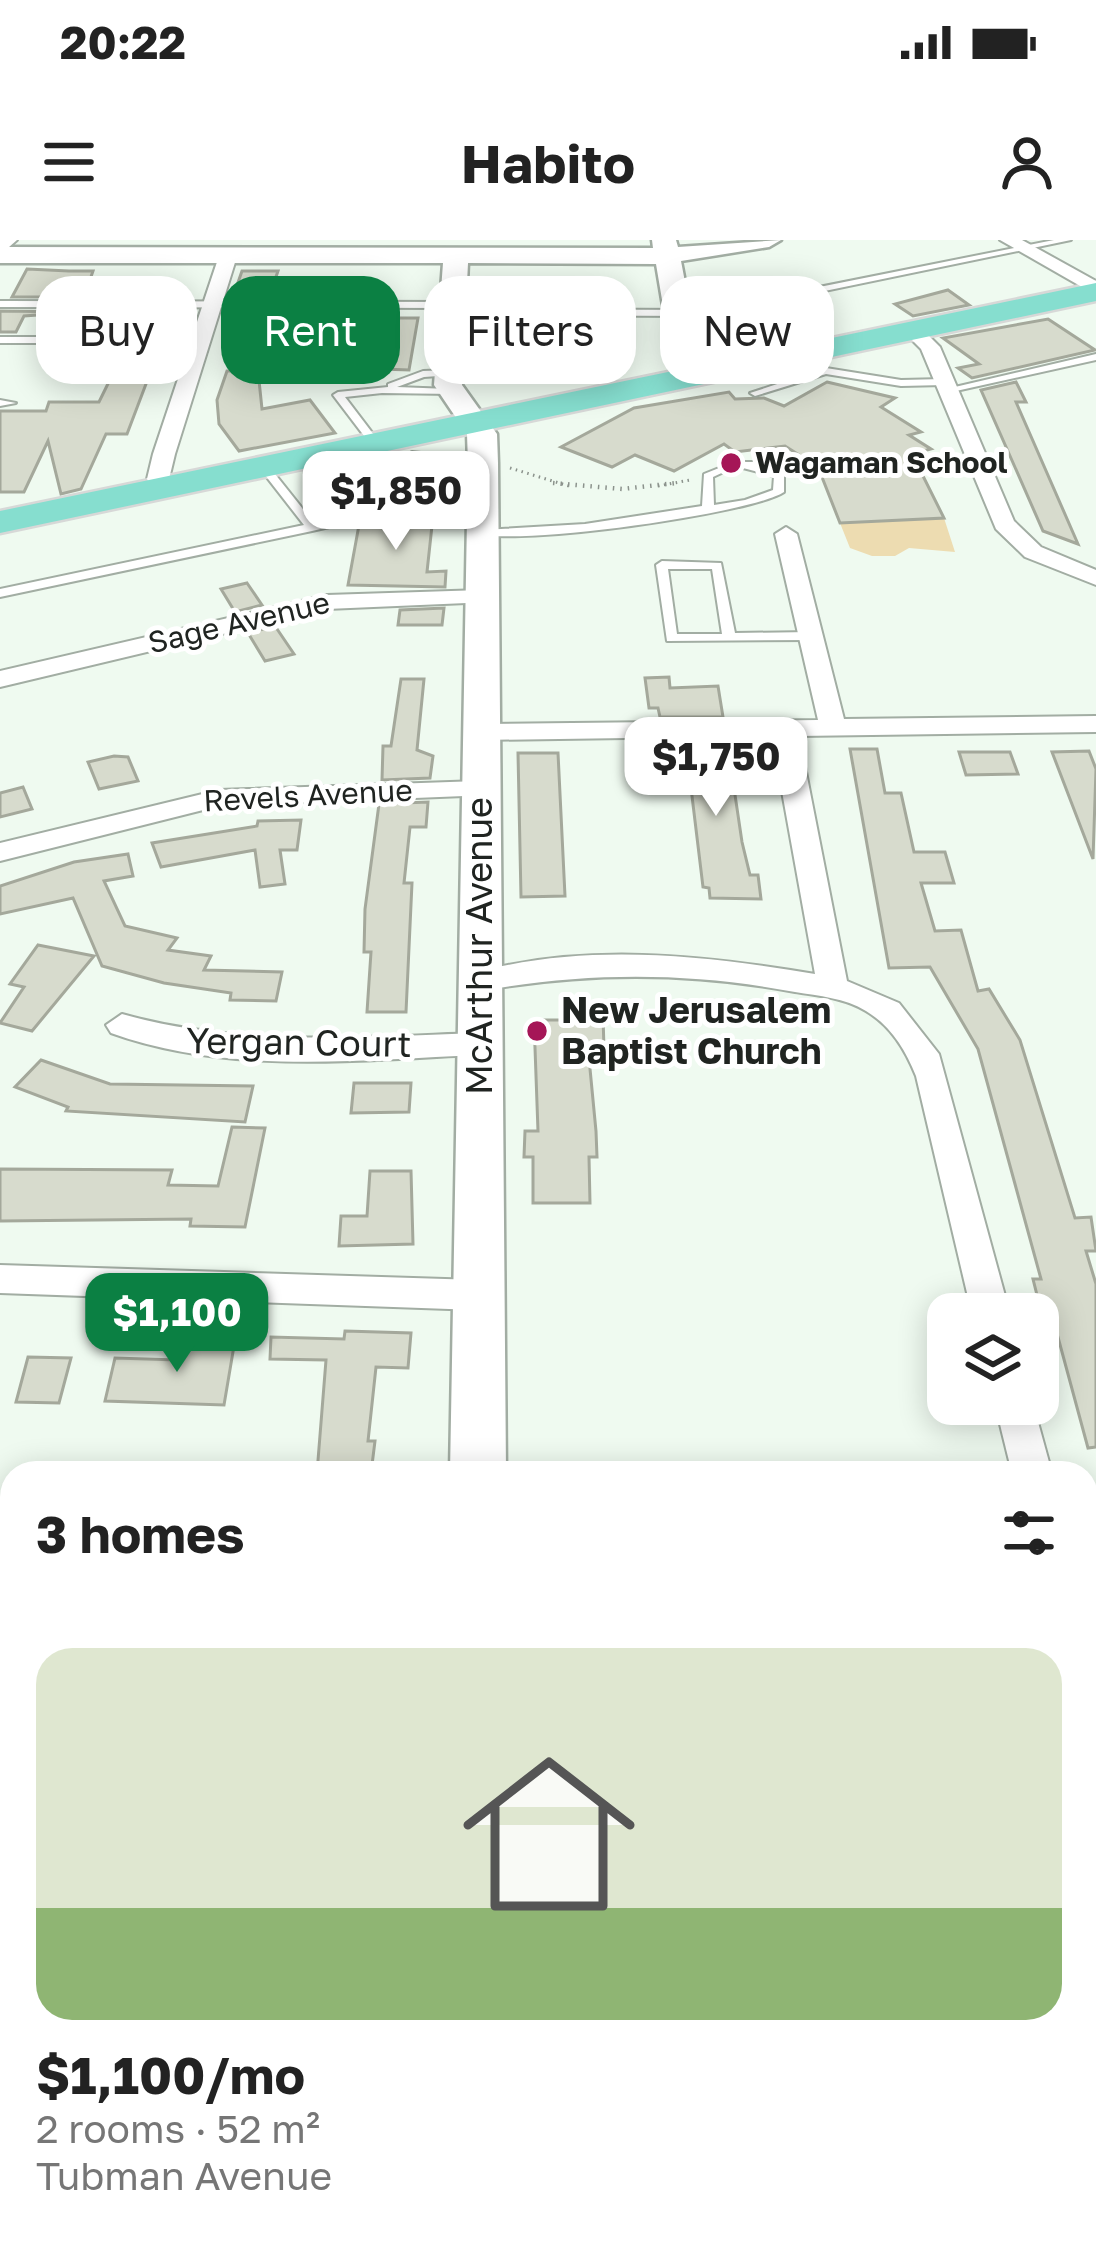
<!DOCTYPE html>
<html lang="en">
<head>
<meta charset="utf-8">
<style>
	body { margin:0; font-family:"Golos Text",sans-serif; background:#f2f2f2; color:#222; height:100vh; display:flex; flex-direction:column; font-size:45px; white-space:nowrap }
	* { box-sizing:border-box; margin:0 }
	p { font-size:39px; color:#767676 }
	.icon { flex:none; width:66px; height:66px; fill:none; stroke:currentColor; stroke-width:2; stroke-linecap:round; stroke-linejoin:round }
	.map { position:relative; flex:1; overflow:hidden }
	.sheet { position:absolute; left:0px; top:1221px; width:1098px; height:804px; display:flex; flex-direction:column; background:#fff; border-radius:36px 36px 0 0; box-shadow:0 6px 30px #0003 }
	.sheet>* { flex:none }
	.hud { position:absolute; left:36px; top:36px; width:1026px; height:108px; display:flex; gap:24px }
	.controls { position:absolute; left:927px; top:1053px; display:grid; gap:24px }
	.controls a { display:grid; place-items:center; width:132px; height:132px; border-radius:24px; background:#fff; box-shadow:0 6px 30px #0003; font-size:60px }
	.price { position:absolute; translate:-50% -102px; padding:0 27px; border-radius:24px; background:#fff; color:#222; font-size:39px; line-height:78px; filter:drop-shadow(0 3px 6px #0008) }
	.price::after { content:''; position:absolute; left:50%; top:72px; width:36px; height:27px; margin-left:-18px; background:inherit; clip-path:polygon(0 0,100% 0,50% 100%) }
	.price.selected { background:#0b8043; color:#fff }
	ul { padding:0; list-style:none }
	li { display:grid; align-content:center; gap:24px; height:636px; padding:0 36px }
	li+li { border-top:3px solid #e0e0e0 }
	li span { display:grid; place-items:center; height:372px; border-radius:36px; color:#555 }
	li>.icon { margin-inline-start:auto }
	span .icon { width:216px; height:216px; fill:#fffc; stroke-width:1 }
	li b { font-size:51px }
	h2 { display:flex; justify-content:space-between; align-items:center; height:144px; padding:0 36px; font-size:51px }
	.chip { padding:0 42px; border-radius:36px; background:#fff; box-shadow:0 6px 30px #0003; font-size:42px; line-height:108px }
	.chip.selected { background:#0b8043; color:#fff }
	.status { display:flex; justify-content:space-between; align-items:center; height:84px; padding:0 60px; background:#fff; direction:ltr }
	.status svg { height:33px; fill:currentColor }
	header { display:flex; justify-content:space-between; align-items:center; height:156px; padding:0 36px; background:#fff; font-size:54px; font-weight:700 }
	.map>svg:first-child { display:block }
</style>
</head>
<body>
<div class="status"><b>20:22</b><svg viewBox="0 0 49 12"><path d="M0 12V9h3v3zM5 12V6h3v6zM10 12V3h3v9zM15 12V0h3v12zM26 1h20v11H26zM47 4h2v5h-2z"/></svg></div>
<header><svg class="icon" aria-label="menu" viewBox="0 0 24 24"><path d="M4 6h16M4 12h16M4 18h16"/></svg>Habito<svg class="icon" aria-label="person" viewBox="0 0 24 24"><circle cx="12" cy="8" r="4"/><path d="M4 21q1-7 8-7t8 7"/></svg></header>
<div class="map">
<svg width="1096" height="2025" viewBox="0 0 1096 2025">
	<rect width="100%" height="100%" fill="#effaf0"/>
	<polygon fill="#eddcb1" points="944,278 955,312 909,308 895,316 872,316 850,308 840,283"/>
	<g fill="#d7dbcd" stroke="#a4a89b" stroke-width="3">
		<polygon points="27,29 69,31 93,31 84,57 12,57"/>
		<polygon points="242,31 278,31 269,57 233,57"/>
		<polygon points="948,50 969,65 913,76 895,64"/>
		<polygon points="0,71 79,72 24,76 16,92 0,92"/>
		<polygon points="227,72 263,72 254,97 223,97"/>
		<polygon points="391,78 418,78 409,130 382,129"/>
		<polygon points="1048,79 1095,110 972,138 958,128 979,124 943,98"/>
		<polygon points="126,107 160,107 127,194 106,194 81,249 61,254 48,201 24,252 0,252 0,171 46,171 49,162 99,162"/>
		<polygon points="227,131 258,131 262,169 310,160 335,193 239,211 219,184 217,160"/>
		<polygon points="827,142 895,158 881,167 921,192 909,195 931,209 912,214 944,278 840,283 818,227 785,206 735,212 724,204 674,231 635,215 612,227 561,207 634,168 729,152 735,159 764,158 784,166"/>
		<polygon points="1016,142 1026,162 1016,162 1078,304 1043,291 981,150"/>
		<polygon points="415,231 432,253 332,275 315,251"/>
		<polygon points="434,267 427,332 446,331 445,347 348,345 359,285"/>
		<polygon points="247,343 262,365 235,372 221,349"/>
		<polygon points="444,368 442,385 398,385 400,370"/>
		<polygon points="275,386 294,414 265,421 248,393"/>
		<polygon points="669,437 670,448 718,446 723,477 660,477 658,468 649,468 645,438"/>
		<polygon points="401,439 424,439 417,510 433,516 430,538 382,540 383,506 391,506"/>
		<polygon points="727,501 742,602 750,635 758,635 761,659 710,658 709,648 703,647 688,523 666,524 663,502"/>
		<polygon points="850,509 877,509 885,553 901,553 914,612 945,612 954,643 921,643 935,691 961,690 978,751 989,749 1020,800 1075,978 1091,977 1096,1011 1086,1011 1096,1044 1096,1207 1088,1208 1052,1075 1042,1075 1033,1039 1041,1039 978,809 930,727 889,728"/>
		<polygon points="1089,511 1096,529 1093,619 1052,512"/>
		<polygon points="959,512 1010,512 1018,534 966,535"/>
		<polygon points="518,513 558,513 565,656 521,657"/>
		<polygon points="114,516 128,517 138,541 99,549 88,522"/>
		<polygon points="23,547 32,569 0,577 0,553"/>
		<polygon points="428,562 426,587 410,587 404,643 412,643 406,772 367,772 371,712 364,712 365,669 379,564"/>
		<polygon points="301,580 297,610 280,610 285,644 260,647 255,610 161,627 152,603 257,586 258,581"/>
		<polygon points="128,614 133,636 104,641 125,686 177,698 168,710 211,716 204,730 282,732 276,761 230,760 231,753 164,743 102,726 73,658 0,674 0,646 74,622"/>
		<polygon points="38,705 94,716 32,791 0,783 24,747 10,744"/>
		<polygon points="563,776 603,776 604,809 588,808 596,891 597,917 589,917 590,963 533,963 533,917 524,917 525,891 538,891 534,780 563,780"/>
		<polygon points="41,820 110,844 253,846 245,882 66,871 68,867 15,847"/>
		<polygon points="354,843 411,843 409,872 351,873"/>
		<polygon points="232,887 265,888 245,987 190,986 191,979 0,981 0,929 172,930 168,945 218,946"/>
		<polygon points="370,931 411,931 413,1004 339,1006 341,976 367,976"/>
		<polygon points="345,1091 411,1093 408,1128 376,1127 368,1201 375,1201 371,1233 317,1233 326,1120 270,1119 271,1097 344,1099"/>
		<polygon points="199,1094 236,1094 224,1165 105,1161 115,1118 177,1120 180,1104 197,1104"/>
		<polygon points="28,1117 71,1118 59,1163 16,1162"/>
	</g>
	<g fill="none" stroke-linecap="round" stroke-linejoin="round">
		<g stroke="#a2ada3" stroke-width="4">
			<g id="lane">
				<polygon points="1054,0 1071,0 704,76 451,75 446,72 451,69 704,70"/>
				<polygon points="0,61 452,62 457,65 452,68 0,67"/>
				<polygon points="0,97 199,97 204,100 199,103 0,103"/>
				<polygon points="1096,114 1096,120 947,153 942,150"/>
				<polygon points="826,128 901,140 944,139 949,142 944,145 901,146 826,134 755,156 750,153"/>
				<polygon points="449,130 454,133 453,135 424,137 397,147 449,149 454,152 453,154 382,153 345,157 380,203 375,206 371,205 333,155 338,152 388,147 388,144 423,131"/>
				<polygon points="0,160 16,163 0,166"/>
				<polygon points="412,212 483,220 488,223 483,226 423,219 438,237 433,240 415,223 319,243 314,240 409,217 407,215"/>
				<path d="M734 222H753L784 232V252C751 274 512 307 477 293L483 290 585 284 702 266 704 234ZM743 228 774 236 773 250 745 260 714 265 713 237 728 230Z"/>
				<polygon points="263,223 267,224 314,283 483,247 489,250 312,291 0,357 0,349 304,285 258,226"/>
				<path d="M662 321 721 323 735 393 811 392 817 396 811 400 667 401 656 325ZM668 329H712L722 394H677Z"/>
			</g>
		</g>
		<g stroke="#a2ada3" stroke-width="4">
			<g id="street">
				<polygon points="0,0 17,0 0,15"/>
				<polygon points="1000,0 1022,0 1096,41 1096,55"/>
				<polygon points="228,11 237,16 175,214 169,239 174,247 155,252 147,239 153,214 219,16"/>
				<polygon points="905,86 919,86 940,107 1014,281 1041,307 1096,330 1096,345 1025,317 996,289 921,109 902,90"/>
				<path d="M786 287 797 294 844 479 1096 476V492L799 496 847 741 899 763 939 814 1010 1074H972L916 836C905 809 891 786 866 771 845 758 819 756 795 752 689 732 587 732 481 751L465 741 470 734C583 702 702 715 815 734L772 496 481 500 468 492 481 484 818 480 775 294Z"/>
				<polygon points="482,350 490,352 490,362 327,369 0,447 0,431 327,355"/>
				<polygon points="479,541 489,543 489,555 219,566 0,621 0,603 219,550"/>
				<path d="M122 774C239 807 358 797 478 793L494 804 478 815C356 820 228 835 111 793L106 785Z"/>
				<polygon points="0,1025 477,1040 490,1045 495,1055 490,1065 477,1070 0,1053"/>
				<polygon points="995,1164 1033,1164 1052,1233 1012,1233"/>
				<rect x="1086" y="1443" width="10" height="42"/>
			</g>
		</g>
		<g stroke="#a2ada3" stroke-width="5">
			<g id="secondary">
				<polygon points="652,0 676,0 678,7 781,0 769,7 681,21 703,137 699,143 679,143 675,137 656,24 468,23 462,145 497,194 498,223 506,1233 450,1233 468,223 467,194 434,145 443,23 0,23 0,7 653,8"/>
				<polygon points="440,2013 516,2013 517,2025 439,2025"/>
			</g>
		</g>
		<g stroke="#d7d8d7" stroke-width="5">
			<polygon id="primary" points="1096,43 1096,61 0,293 0,271"/>
		</g>
		<g stroke="#8b928c" stroke-width="3" stroke-dasharray="1.5 4.5" stroke-linecap="butt">
			<polyline points="510,228 569,246"/>
			<polyline points="658,246 690,240"/>
		</g>
		<polyline stroke="#8b928c" stroke-width="4.5" stroke-dasharray="1.5 6" stroke-linecap="butt" points="553,243 622,249 676,243"/>
		<use href="#lane" fill="#fff" fill-rule="evenodd"/>
		<use href="#street" fill="#fff" fill-rule="evenodd"/>
		<use href="#secondary" fill="#fff" fill-rule="evenodd"/>
		<use href="#primary" fill="#86decf" fill-rule="evenodd"/>
	</g>
	<g fill="#a51657" stroke="#fff" stroke-width="4.5">
		<circle cx="731" cy="223" r="12"/>
		<circle cx="537" cy="791" r="12"/>
	</g>
	<g text-anchor="middle" stroke-width="10" stroke-linejoin="round" paint-order="stroke">
		<g font-size="30" font-weight="bold" fill="#202421" stroke="#fff" text-anchor="start">
			<text x="755" y="233">Wagaman School</text>
		</g>
		<g font-size="30" fill="#202421" stroke="#fff">
			<text transform="translate(239 383) rotate(-13)" y="10">Sage Avenue</text>
			<text transform="translate(308 556) rotate(-3)" y="10">Revels Avenue</text>
		</g>
		<g font-size="36" fill="#202421" stroke="#fff">
			<text transform="translate(479 706) rotate(-90)" y="13">McArthur Avenue</text>
			<text transform="translate(299 802) rotate(1)" y="13">Yergan Court</text>
		</g>
		<g font-size="36" font-weight="bold" fill="#202421" stroke="#fff" text-anchor="start">
			<text x="561" y="783">New Jerusalem<tspan x="561" dy="41">Baptist Church</tspan></text>
		</g>
	</g>
</svg>
<div class="controls">
<a><svg class="icon" aria-label="layers" viewBox="0 0 24 24"><path d="M12 4l9 5-9 5-9-5zM3 14l9 5 9-5"/></svg></a>
</div>
<b class="price" style="left:396px;top:313px">$1,850</b>
<b class="price" style="left:716px;top:579px">$1,750</b>
<b class="price selected" style="left:177px;top:1135px">$1,100</b>
<div class="hud">
<a class="chip">Buy</a>
<a class="chip selected">Rent</a>
<a class="chip">Filters</a>
<a class="chip">New</a>
</div>
<section class="sheet">
<h2>3 homes<svg class="icon" aria-label="filters" viewBox="0 0 24 24"><path d="M4 7h16M4 17h16"/><circle cx="9" cy="7" r="2"/><circle cx="15" cy="17" r="2"/></svg></h2>
<ul>
<li><span style="background:linear-gradient(#dfe7d0 70%,#8fb573 0)"><svg class="icon" aria-label="home" viewBox="0 0 24 24"><path d="M3 11l9-7 9 7M6 9v11h12V9"/></svg></span><div><b>$1,100/mo</b><p>2 rooms · 52 m²</p><p>Tubman Avenue</p></div></li>
</ul>
</section>
</div>
</body>
</html>
